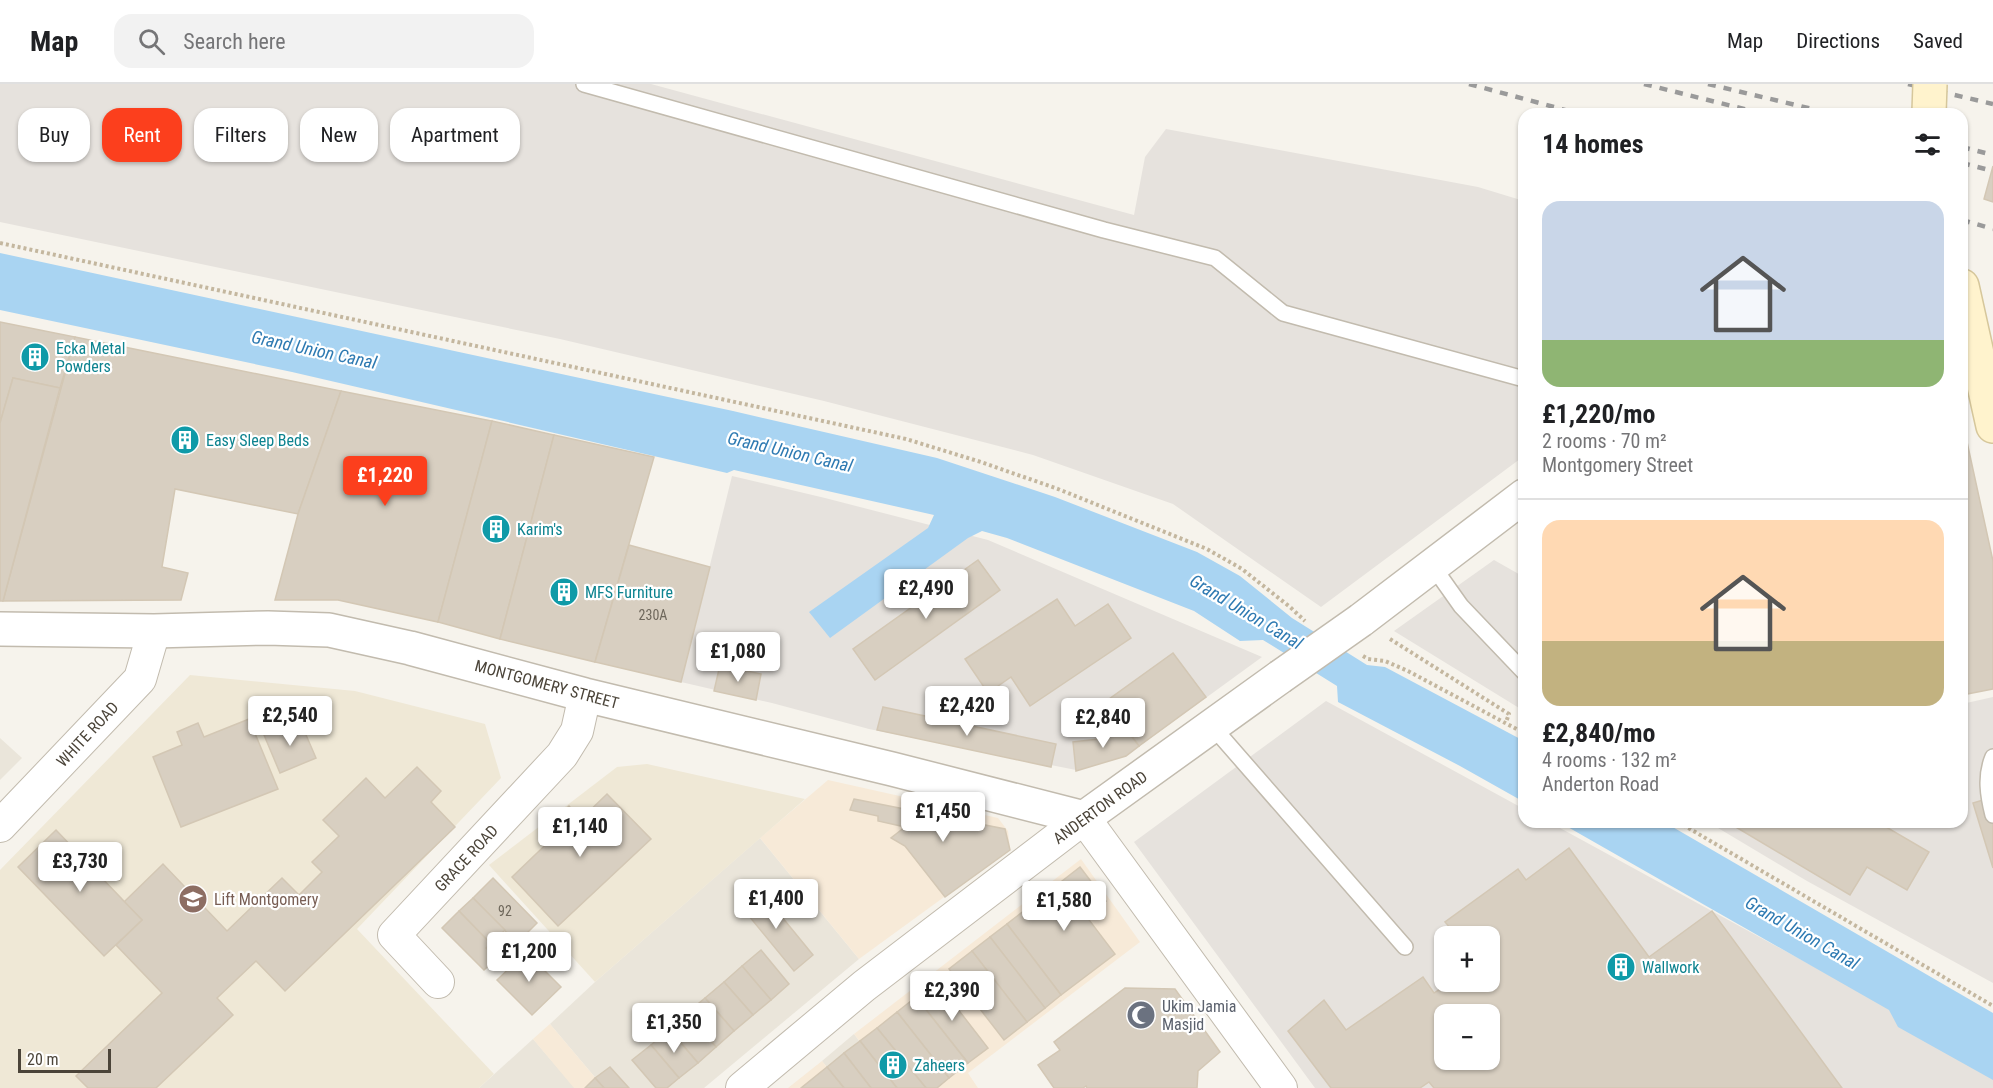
<!DOCTYPE html>
<html lang="en">
<head>
<meta charset="utf-8">
<style>
	body { margin:0; font-family:"Roboto Condensed",sans-serif; background:#f2f2f2; color:#202124; height:100vh; display:flex; flex-direction:column; font-size:22px; white-space:nowrap }
	* { box-sizing:border-box; margin:0 }
	p { font-size:20px; color:#757577 }
	.icon { flex:none; width:33px; height:33px; fill:none; stroke:currentColor; stroke-width:2; stroke-linecap:round; stroke-linejoin:round }
	.map { position:relative; flex:1; overflow:hidden }
	.side { position:absolute; left:1518px; top:24px; width:450px; height:720px; display:flex; flex-direction:column; background:#fff; border-radius:18px; box-shadow:0 2px 4px #0004 }
	.side>* { flex:none }
	.banner { position:absolute; left:18px; top:24px; width:570px; height:54px; display:flex; gap:12px }
	.buttons { position:absolute; left:1434px; top:842px; display:grid; gap:12px }
	.buttons a { display:grid; place-items:center; width:66px; height:66px; border-radius:12px; background:#fff; box-shadow:0 2px 4px #0004; font-size:30px }
	.scale { position:absolute; left:18px; bottom:15px; width:93px; box-sizing:border-box; padding-left:6px; border:3px solid #4b4439; border-top:0; font-size:16px; line-height:21px; white-space:nowrap; color:#4b4439; -webkit-text-stroke:4px #fff; paint-order:stroke }
	.price { position:absolute; translate:-50% -51px; padding:0 14px; border-radius:6px; background:#fff; color:#222; font-size:20px; line-height:39px; filter:drop-shadow(0 2px 3px #0008) }
	.price::after { content:''; position:absolute; left:50%; top:36px; width:18px; height:14px; margin-left:-9px; background:inherit; clip-path:polygon(0 0,100% 0,50% 100%) }
	.price.current { background:#fc3f1d; color:#fff }
	ul { padding:0; list-style:none }
	li { display:grid; align-content:center; gap:12px; height:318px; padding:0 24px }
	li+li { border-top:2px solid #e0e0e0 }
	li span { display:grid; place-items:center; height:186px; border-radius:18px; color:#555 }
	li>.icon { margin-inline-start:auto }
	span .icon { width:108px; height:108px; fill:#fffc; stroke-width:1 }
	li b { font-size:26px }
	h2 { display:flex; justify-content:space-between; align-items:center; height:72px; padding:0 24px; font-size:26px }
	.chip { padding:0 21px; border-radius:18px; background:#fff; box-shadow:0 2px 4px #0004; font-size:21px; line-height:54px }
	.chip.current { background:#fc3f1d; color:#fff }
	header { display:flex; align-items:center; gap:36px; box-sizing:border-box; height:84px; padding:0 30px; background:#fff; border-bottom:2px solid #e0e0e0 }
	header strong { font-size:28px }
	nav { display:flex; gap:33px; margin-inline-start:auto; font-size:21px }
	.search { width:420px; height:54px; background:#f2f2f2; display:flex; align-items:center; gap:15px; box-sizing:border-box; padding:0 21px; border-radius:18px; color:#757577; font-size:22px }
	.map>svg:first-child { display:block }
</style>
</head>
<body>
<header>
<strong>Map</strong>
<div class="search"><svg class="icon" aria-label="search" viewBox="0 0 24 24"><circle cx="10" cy="10" r="6"/><path d="M15 15l6 6"/></svg>Search here</div>
<nav><a>Map</a><a>Directions</a><a>Saved</a></nav>
</header>
<div class="map">
<svg width="1993" height="1004" viewBox="0 0 1993 1004">
	<rect width="100%" height="100%" fill="#f6f3ec"/>
	<g fill="#eae5da">
		<polygon points="0,654 22,674 0,696"/>
		<polygon points="760,754 859,875 704,1004 604,1004 550,940 595,898"/>
		<polygon points="854,950 896,1004 844,1004 822,977"/>
		<polygon points="533,955 575,1004 479,1004"/>
	</g>
	<g fill="#f7ead8">
		<polygon points="828,696 998,734 1008,747 1010,765 859,875 760,754"/>
		<polygon points="1081,775 1140,858 968,989 978,1004 896,1004 854,950"/>
		<polygon points="550,940 604,1004 574,1004 533,955"/>
		<polygon points="822,977 844,1004 788,1004"/>
	</g>
	<g fill="#e6e2dd" fill-rule="evenodd">
		<polygon points="0,0 651,0 1134,131 1145,73 1166,45 1478,103 1524,117 1524,372 1321,523 1173,420 1033,371 824,317 560,255 0,138"/>
		<polygon points="732,392 825,414 988,456 1262,573 1126,672 1076,686 869,645 772,619 681,598"/>
		<polygon points="1494,476 1524,493 1524,627 1394,547"/>
		<polygon points="1993,613 1993,899 1807,797 1708,738 1962,738 1962,620"/>
		<path d="M1326 617 1524 725V738H1549L1864 910 1993 987V1004H1315L1134 758ZM1444 852H1490V897H1444ZM1444 930H1490V975H1444Z"/>
	</g>
	<g fill="#efe8d6">
		<polygon points="190,591 355,607 485,640 501,694 357,845 494,990 479,1004 0,1004 0,786"/>
		<polygon points="647,680 805,715 595,898 489,781 617,683"/>
	</g>
	<g fill="#a9d4f2">
		<polygon points="0,169 733,327 937,374 1055,413 1197,468 1240,492 1292,534 1367,581 1385,583 1524,657 1524,718 1460,682 1338,618 1337,602 1263,556 1240,557 1194,527 1007,454 982,447 968,454 830,554 809,528 928,444 934,431 734,386 727,389 292,288 0,226"/>
		<polygon points="1559,738 1664,738 1993,929 1993,996 1898,943 1889,926"/>
	</g>
	<g fill="#d8cfc1" stroke="#d3c7b4" stroke-width="1.5" fill-rule="evenodd">
		<polygon points="1993,82 1993,118 1984,115"/>
		<polygon points="0,238 75,253 60,304 13,294 0,339"/>
		<polygon points="75,253 341,307 298,430 175,405 162,483 188,489 181,516 3,517"/>
		<polygon points="13,294 60,304 3,517 0,517 0,339"/>
		<polygon points="341,307 492,337 438,538 338,516 275,516 298,430"/>
		<polygon points="1962,335 1993,477 1993,605 1962,611"/>
		<polygon points="492,337 554,351 500,555 438,538"/>
		<polygon points="554,351 654,373 595,578 500,555"/>
		<polygon points="629,461 710,483 681,598 595,578"/>
		<polygon points="978,476 1000,506 875,596 853,565"/>
		<polygon points="1057,515 1075,542 1108,520 1131,554 1030,622 1011,593 988,609 965,575"/>
		<polygon points="1173,569 1206,613 1139,662 1105,618"/>
		<polygon points="720,581 761,590 756,616 714,607"/>
		<polygon points="883,623 1056,660 1051,683 877,646"/>
		<polygon points="249,635 278,705 181,743 153,673 182,661 177,648 198,639 204,653"/>
		<polygon points="300,637 316,674 280,689 264,651"/>
		<polygon points="1125,644 1139,662 1126,672 1076,687 1073,658 1099,655"/>
		<polygon points="417,683 441,707 431,718 455,743 285,907 256,877 217,914 233,931 156,1004 88,1004 76,992 162,909 116,861 142,836 124,818 163,780 227,847 282,794 299,811 322,788 312,778 339,752 323,736 366,694 385,714"/>
		<polygon points="607,710 651,755 558,842 512,793 561,746 553,737 569,722 581,735"/>
		<polygon points="1993,713 1993,784 1973,719"/>
		<polygon points="854,715 1005,745 1010,766 945,813 905,762 891,754 905,743 878,737 878,732 850,726"/>
		<polygon points="1729,738 1889,738 1886,743 1929,768 1907,806 1867,783 1850,811 1729,739"/>
		<polygon points="56,746 142,836 104,872 18,783"/>
		<path d="M1569 764 1649 873 1712 827 1842 1004H1434L1429 998 1420 1004H1331L1288 947 1324 916 1346 946 1423 893 1434 909 1452 897H1490V852H1457L1445 838 1518 785 1526 796ZM1444 930H1490V975H1444Z"/>
		<polygon points="1080,783 1106,817 1086,832 1115,870 1061,911 1007,840"/>
		<polygon points="493,794 537,839 517,859 473,814"/>
		<polygon points="759,805 813,871 794,887 740,821"/>
		<polygon points="473,814 505,846 491,860 459,827"/>
		<polygon points="459,827 491,860 486,864 497,874 484,886 442,844"/>
		<polygon points="1007,840 1061,911 1045,924 990,853"/>
		<polygon points="990,853 1045,924 1027,938 972,867"/>
		<polygon points="761,866 789,900 771,916 742,882"/>
		<polygon points="972,867 1027,938 1004,956 949,885"/>
		<polygon points="526,868 561,903 532,931 497,896"/>
		<polygon points="742,882 771,916 753,931 724,898"/>
		<polygon points="936,897 988,964 968,979 916,913"/>
		<polygon points="724,898 753,931 734,947 705,914"/>
		<polygon points="1125,904 1175,905 1220,968 1198,987 1197,1004 1087,1004 1086,1002 1083,1004 1054,1004 1038,981 1060,966 1054,958"/>
		<polygon points="916,913 968,979 949,994 897,928"/>
		<polygon points="705,914 734,947 716,963 687,929"/>
		<polygon points="897,928 949,994 937,1004 926,1004 877,944"/>
		<polygon points="687,929 716,963 698,979 669,945"/>
		<polygon points="877,944 926,1004 897,1004 860,957"/>
		<polygon points="669,945 698,979 679,994 651,961"/>
		<polygon points="860,957 897,1004 871,1004 844,969"/>
		<polygon points="651,961 679,994 667,1004 656,1004 632,976"/>
		<polygon points="844,969 871,1004 844,1004 827,983"/>
		<polygon points="610,983 629,1004 604,1004 595,994"/>
		<polygon points="827,983 844,1004 801,1004"/>
		<polygon points="595,994 604,1004 585,1004"/>
	</g>
	<g fill="none" stroke-linecap="round" stroke-linejoin="round">
		<g stroke="#c2bbae" stroke-width="18">
			<g id="service">
				<polyline points="584,0 1104,146 1215,174 1283,229 1524,295"/>
				<polyline points="1432,481 1461,522 1524,588"/>
				<polyline points="1212,642 1405,863"/>
				<path d="M1993 673C1985 692 1988 711 1993 731"/>
			</g>
		</g>
		<g stroke="#c2bbae" stroke-width="34">
			<g id="minor">
				<polyline points="0,742 140,595 154,547"/>
				<polyline points="438,898 394,851 562,671 577,647 585,611"/>
				<polyline points="742,1004 864,902 1084,734 1281,1004"/>
			</g>
		</g>
		<g stroke="#c2bbae" stroke-width="36">
			<g id="tertiary">
				<polyline points="1361,536 1524,412"/>
				<polyline points="0,545 154,547 268,544 329,546 410,564 585,611 892,685 1084,734 1280,593"/>
			</g>
		</g>
		<g stroke="#d6c79b" stroke-width="36">
			<polyline id="secondary" points="1962,202 1993,342"/>
		</g>
		<g stroke="#c4b79f" stroke-width="4" stroke-dasharray="3 3" stroke-linecap="butt">
			<polyline points="0,159 906,355 981,378 1058,405 1207,465 1242,485 1290,523 1305,537"/>
			<polyline points="1390,555 1509,630 1506,638"/>
			<polyline points="1363,572 1368,575 1385,577 1408,587 1524,649"/>
			<polyline points="1678,738 1993,922"/>
		</g>
		<use href="#service" stroke="#fff" stroke-width="15"/>
		<use href="#minor" stroke="#fff" stroke-width="32"/>
		<use href="#tertiary" stroke="#fff" stroke-width="33"/>
		<use href="#secondary" stroke="#fff3cd" stroke-width="33"/>
		<g stroke="#9a9a9a" stroke-width="4.5" stroke-dasharray="8 8" stroke-linecap="butt">
			<polyline points="1469,0 1580,30"/>
			<polyline points="1644,0 1764,30"/>
			<polyline points="1708,0 1833,30"/>
			<polyline points="1908,0 1993,20"/>
			<polyline points="1962,63 1993,71"/>
			<polyline points="1962,79 1993,87"/>
			<polyline points="1962,136 1993,145"/>
		</g>
		<g stroke="#c2bbae" stroke-width="36" stroke-linecap="butt">
			<polyline id="tertiary-bridge" points="1280,593 1361,536"/>
		</g>
		<g stroke="#d6c79b" stroke-width="36" stroke-linecap="butt">
			<polyline id="secondary-bridge" points="1929,28 1930,0"/>
		</g>
		<use href="#tertiary-bridge" stroke="#fff" stroke-width="33"/>
		<use href="#secondary-bridge" stroke="#fff3cd" stroke-width="33"/>
	</g>
	<defs>
		<g id="building-disc" transform="scale(1.5)"><circle r="9.5" fill="#0f9aa8" stroke="#fff"/><path d="M-4-6H4V6H1V3H-1V6H-4ZM-2.5-4.3h1.7v1.8h-1.7ZM.8-4.3h1.7v1.8H.8ZM-2.5-1h1.7V.8h-1.7ZM.8-1h1.7V.8H.8Z" fill="#fff"/></g>
		<g id="school-disc" transform="scale(1.5)"><circle r="9.5" fill="#8d6e63" stroke="#fff"/><path d="M0-5L7-2L0 1L-7-2ZM-4 1L0 2.5L4 1V4Q0 6-4 4Z" fill="#fff"/></g>
		<g id="mosque-disc" transform="scale(1.5)"><circle r="9.5" fill="#6b7280" stroke="#fff"/><path d="M3.5-4.9A6 6 0 1 0 3.5 4.9A5 5 0 1 1 3.5-4.9Z" fill="#fff"/></g>
	</defs>
	<g fill-rule="evenodd">
		<use href="#building-disc" x="35" y="273"/>
		<use href="#building-disc" x="185" y="356"/>
		<use href="#building-disc" x="496" y="445"/>
		<use href="#building-disc" x="564" y="508"/>
		<use href="#school-disc" x="193" y="815"/>
		<use href="#building-disc" x="1621" y="883"/>
		<use href="#mosque-disc" x="1141" y="931"/>
		<use href="#building-disc" x="893" y="981"/>
	</g>
	<g text-anchor="middle" stroke-width="4.5" stroke-linejoin="round" paint-order="stroke">
		<g font-size="14" fill="#6e675b">
			<text x="653" y="536">230A</text>
			<text x="505" y="832">92</text>
		</g>
		<g font-size="16" fill="#0d838f" stroke="#fff" text-anchor="start">
			<text x="56" y="270">Ecka Metal<tspan x="56" dy="18">Powders</tspan></text>
			<text x="206" y="362">Easy Sleep Beds</text>
			<text x="517" y="451">Karim's</text>
			<text x="585" y="514">MFS Furniture</text>
			<text x="1642" y="889">Wallwork</text>
			<text x="914" y="987">Zaheers</text>
		</g>
		<g font-size="16" fill="#4b4439" stroke="#fff">
			<text transform="translate(547 600) rotate(15)" y="6">MONTGOMERY STREET</text>
			<text transform="translate(87 650) rotate(-47)" y="6">WHITE ROAD</text>
			<text transform="translate(1100 723) rotate(-36)" y="6">ANDERTON ROAD</text>
			<text transform="translate(466 774) rotate(-47)" y="6">GRACE ROAD</text>
		</g>
		<g font-size="16" fill="#785e54" stroke="#fff" text-anchor="start">
			<text x="214" y="821">Lift Montgomery</text>
		</g>
		<g font-size="16" fill="#5b616d" stroke="#fff" text-anchor="start">
			<text x="1162" y="928">Ukim Jamia<tspan x="1162" dy="18">Masjid</tspan></text>
		</g>
		<g font-size="18" font-style="italic" fill="#2e7ab2" stroke="#fff">
			<text transform="translate(314 266) rotate(12)" y="6">Grand Union Canal</text>
			<text transform="translate(790 368) rotate(13)" y="6">Grand Union Canal</text>
			<text transform="translate(1246 528) rotate(31)" y="6">Grand Union Canal</text>
			<text transform="translate(1802 849) rotate(30)" y="6">Grand Union Canal</text>
		</g>
	</g>
</svg>
<div class="buttons">
<a>+</a>
<a>−</a>
</div>
<div class="scale">20 m</div>
<b class="price current" style="left:385px;top:423px">£1,220</b>
<b class="price" style="left:926px;top:536px">£2,490</b>
<b class="price" style="left:738px;top:599px">£1,080</b>
<b class="price" style="left:967px;top:653px">£2,420</b>
<b class="price" style="left:290px;top:663px">£2,540</b>
<b class="price" style="left:1103px;top:665px">£2,840</b>
<b class="price" style="left:943px;top:759px">£1,450</b>
<b class="price" style="left:580px;top:774px">£1,140</b>
<b class="price" style="left:80px;top:809px">£3,730</b>
<b class="price" style="left:776px;top:846px">£1,400</b>
<b class="price" style="left:1064px;top:848px">£1,580</b>
<b class="price" style="left:529px;top:899px">£1,200</b>
<b class="price" style="left:952px;top:938px">£2,390</b>
<b class="price" style="left:674px;top:970px">£1,350</b>
<div class="banner">
<a class="chip">Buy</a>
<a class="chip current">Rent</a>
<a class="chip">Filters</a>
<a class="chip">New</a>
<a class="chip">Apartment</a>
</div>
<section class="side">
<h2>14 homes<svg class="icon" aria-label="filters" viewBox="0 0 24 24"><path d="M4 7h16M4 17h16"/><circle cx="9" cy="7" r="2"/><circle cx="15" cy="17" r="2"/></svg></h2>
<ul>
<li><span style="background:linear-gradient(#c9d6e8 75%,#8fb573 0)"><svg class="icon" aria-label="home" viewBox="0 0 24 24"><path d="M3 11l9-7 9 7M6 9v11h12V9"/></svg></span><div><b>£1,220/mo</b><p>2 rooms · 70 m²</p><p>Montgomery Street</p></div></li>
<li><span style="background:linear-gradient(#ffd9b3 65%,#c2b280 0)"><svg class="icon" aria-label="home" viewBox="0 0 24 24"><path d="M3 11l9-7 9 7M6 9v11h12V9"/></svg></span><div><b>£2,840/mo</b><p>4 rooms · 132 m²</p><p>Anderton Road</p></div></li>
</ul>
</section>
</div>
</body>
</html>
